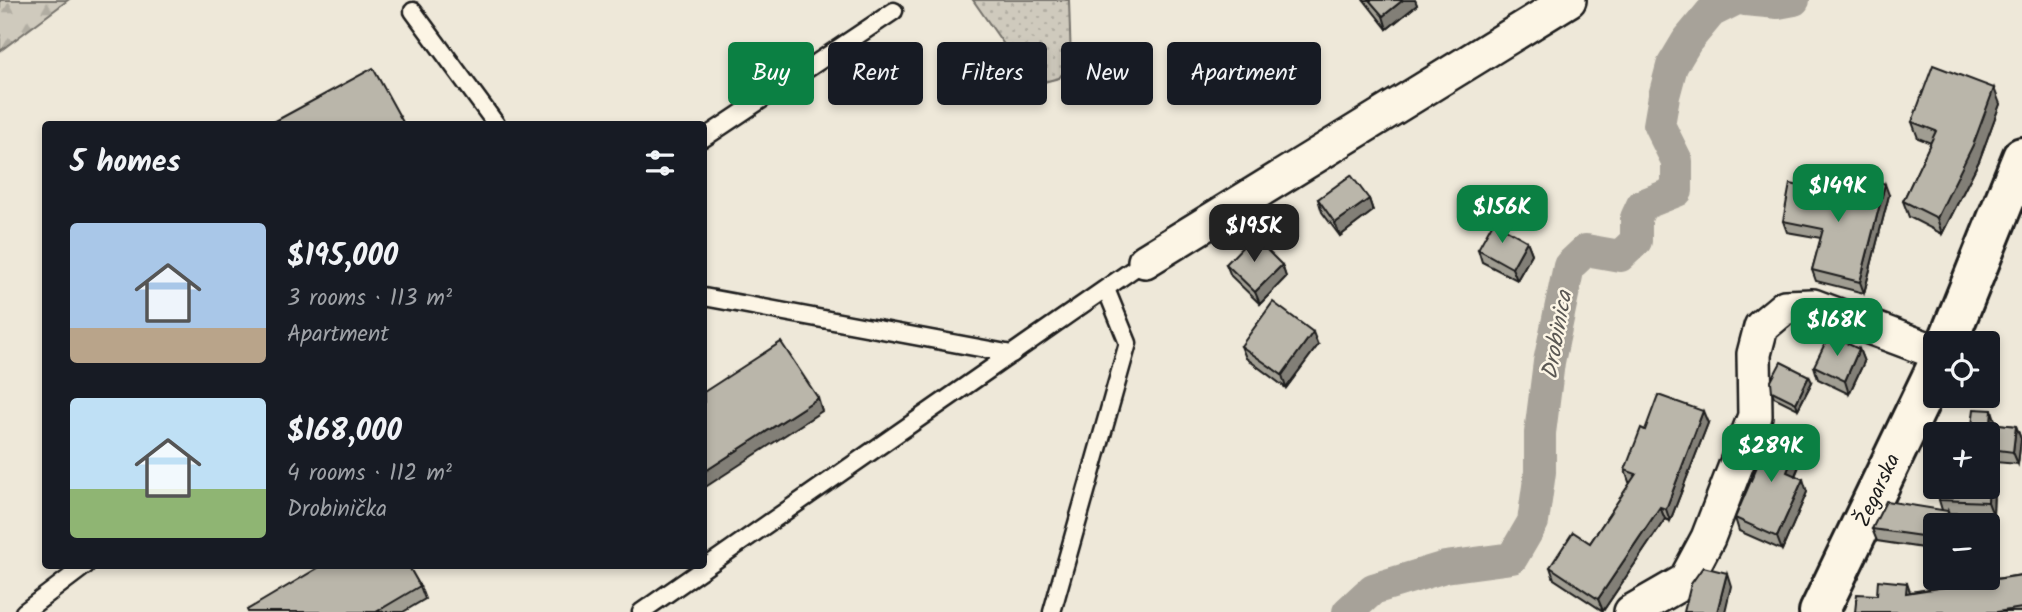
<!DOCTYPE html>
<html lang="en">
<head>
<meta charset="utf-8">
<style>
	body { margin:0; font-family:Kalam,sans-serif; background:#20242c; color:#f1f3f6; height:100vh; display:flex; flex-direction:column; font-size:26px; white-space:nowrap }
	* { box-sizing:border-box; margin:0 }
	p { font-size:23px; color:#9ea1a6 }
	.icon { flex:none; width:38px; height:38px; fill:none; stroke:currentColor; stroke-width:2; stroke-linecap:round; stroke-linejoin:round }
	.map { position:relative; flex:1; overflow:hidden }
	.sheet { position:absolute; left:42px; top:121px; width:665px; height:448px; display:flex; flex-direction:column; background:#171b24; border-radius:7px; box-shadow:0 4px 10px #0003 }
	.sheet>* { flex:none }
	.guide { position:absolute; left:728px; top:42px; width:665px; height:63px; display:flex; gap:14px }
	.controls { position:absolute; left:1923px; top:331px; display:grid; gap:14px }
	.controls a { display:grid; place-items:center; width:77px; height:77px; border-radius:7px; background:#171b24; box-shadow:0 4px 10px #0003; font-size:35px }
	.price { position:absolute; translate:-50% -60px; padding:0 16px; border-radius:14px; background:#0b8043; color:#fff; font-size:23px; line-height:46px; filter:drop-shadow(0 2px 4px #0008) }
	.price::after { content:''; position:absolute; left:50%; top:42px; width:21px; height:16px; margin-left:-10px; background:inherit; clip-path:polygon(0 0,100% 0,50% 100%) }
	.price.selected { background:#222; color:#fff }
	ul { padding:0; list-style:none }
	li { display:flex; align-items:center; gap:21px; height:175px; padding:0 28px }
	li span { display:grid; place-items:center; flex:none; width:196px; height:140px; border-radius:7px; color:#555 }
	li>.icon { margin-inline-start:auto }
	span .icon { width:84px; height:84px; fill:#fffc; stroke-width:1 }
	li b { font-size:30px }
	h2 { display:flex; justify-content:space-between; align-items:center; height:84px; padding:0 28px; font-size:30px }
	.chip { padding:0 24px; border-radius:7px; background:#171b24; box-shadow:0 4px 10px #0003; font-size:24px; line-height:63px }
	.chip.selected { background:#0b8043; color:#fff }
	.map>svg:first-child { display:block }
</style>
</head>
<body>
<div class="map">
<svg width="2022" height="612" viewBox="0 0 2022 612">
	<defs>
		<pattern id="grass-dots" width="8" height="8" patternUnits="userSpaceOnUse" patternTransform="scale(1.75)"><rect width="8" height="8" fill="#cfcabd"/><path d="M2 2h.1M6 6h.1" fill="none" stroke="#b1ada2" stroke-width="1.8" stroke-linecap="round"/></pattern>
		<pattern id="forest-firs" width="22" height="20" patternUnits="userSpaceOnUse" patternTransform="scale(1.75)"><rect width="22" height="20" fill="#cfcabd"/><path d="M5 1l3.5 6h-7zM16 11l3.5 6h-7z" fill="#b1ada2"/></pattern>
	</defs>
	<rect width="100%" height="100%" fill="#eee8d9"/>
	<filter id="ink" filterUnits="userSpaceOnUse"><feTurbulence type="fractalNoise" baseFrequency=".0143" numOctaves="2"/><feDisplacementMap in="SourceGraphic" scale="14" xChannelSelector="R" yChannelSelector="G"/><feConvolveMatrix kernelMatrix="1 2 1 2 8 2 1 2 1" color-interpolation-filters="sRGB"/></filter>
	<g filter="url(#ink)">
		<polygon fill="url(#grass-dots)" stroke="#76736c" stroke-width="2" points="973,0 1069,0 1071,62 1059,78 1032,85"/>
		<polygon fill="url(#forest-firs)" stroke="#76736c" stroke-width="2" points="0,0 68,0 0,51"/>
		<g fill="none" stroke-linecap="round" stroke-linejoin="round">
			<g stroke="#a7a299" stroke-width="32">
				<polyline points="1745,0 1778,3 1794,0"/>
				<polyline points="1348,612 1373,589 1445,567 1512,558 1533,522 1540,472 1540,433 1549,362 1569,266 1586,250 1620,256 1636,241 1636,218 1642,205 1677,191 1677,161 1659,125 1664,96 1672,66 1687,41 1711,12 1735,0"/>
			</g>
			<g stroke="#1c1c1c" stroke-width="21">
				<g id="lane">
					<polyline points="413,11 496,124"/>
					<polyline points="704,138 894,11"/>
					<polyline points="704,297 1012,354"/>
					<polyline points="24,612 86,565"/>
					<polyline points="641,612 1145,261"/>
					<polyline points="1052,612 1128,343 1106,289"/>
				</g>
			</g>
			<g stroke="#1c1c1c" stroke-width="38">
				<g id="street">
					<polyline points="1145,261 1569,0"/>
					<polyline points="1631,612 1685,581 1708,538 1755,416 1754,354 1761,327 1785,307 1813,306 1936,352"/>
				</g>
			</g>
			<g stroke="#1c1c1c" stroke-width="44">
				<g id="secondary">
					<polyline points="1947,343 2022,157"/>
					<polyline points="1819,612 1936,368"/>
				</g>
			</g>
			<use href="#lane" stroke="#fcf5e5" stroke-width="16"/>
			<use href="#street" stroke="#fcf5e5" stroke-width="33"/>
			<use href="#secondary" stroke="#fcf5e5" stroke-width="38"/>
		</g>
		<g fill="#a09d92" stroke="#1c1c1c" stroke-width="2">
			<polygon points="1364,0 1415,0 1417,5 1387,29"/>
			<polygon points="2000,104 1979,161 1942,234 1909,217 1903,201 1931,143 1918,138 1912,122"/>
			<polygon points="1821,190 1853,194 1889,195 1864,293 1816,281 1812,270 1821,238 1787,232 1783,221"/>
			<polygon points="1318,199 1369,199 1373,211 1340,236 1322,212"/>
			<polygon points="1527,241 1532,254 1517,280 1482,262 1478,249"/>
			<polygon points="1226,264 1282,265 1286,277 1260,304 1231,276"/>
			<polygon points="1318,345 1286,388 1246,358 1241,346"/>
			<polygon points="1859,349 1864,362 1849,394 1818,379 1814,366"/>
			<polygon points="1812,382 1798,409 1774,397 1772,391"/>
			<polygon points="1708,423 1670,521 1665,519 1603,611 1554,579 1550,567 1590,543 1631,482 1629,482 1625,470"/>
			<polygon points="1996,424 2016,426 2021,439 2018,464 1995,462 1993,515 1949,513 1953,523 1936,525 1936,550 1877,541 1872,529 1942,510 1939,500 1988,486 1988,434"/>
			<polygon points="1799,442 1804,454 1795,476 1807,492 1782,550 1739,531 1735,518 1757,466 1752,453"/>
			<polygon points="2022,575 2022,612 1855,612 1877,595 1907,583 1910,592"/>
			<polygon points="420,586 425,599 403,612 248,612"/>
		</g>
		<g fill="#827f77" stroke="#1c1c1c" stroke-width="2">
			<polygon points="1403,0 1415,0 1417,5 1387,29 1383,16"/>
			<polygon points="1994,88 2000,104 1979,161 1942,234 1937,218"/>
			<polygon points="1885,184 1889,195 1864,293 1860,282"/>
			<polygon points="1369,199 1373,211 1340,236 1335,223"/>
			<polygon points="1527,241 1532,254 1517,280 1512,268"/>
			<polygon points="1282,265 1286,277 1260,304 1255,292"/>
			<polygon points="1313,332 1318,345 1286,388 1282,375"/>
			<polygon points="1859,349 1864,362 1849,394 1845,381"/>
			<polygon points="1809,376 1812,382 1798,409 1796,403"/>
			<polygon points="818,398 822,411 704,488 704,472"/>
			<polygon points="1992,410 1996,423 1996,436 1991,423"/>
			<polygon points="1703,411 1708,423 1670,521 1666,509"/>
			<polygon points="2016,426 2021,439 2018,464 2013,452"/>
			<polygon points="1799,442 1804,454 1791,485 1787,472"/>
			<polygon points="1990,449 1995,462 1993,515 1988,502"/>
			<polygon points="1803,479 1807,492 1782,550 1777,537"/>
			<polygon points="1660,507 1665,519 1603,611 1598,599"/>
			<polygon points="1948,511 1953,523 1952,525 1946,525"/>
			<polygon points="1727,573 1731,586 1725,612 1717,612"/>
		</g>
		<g fill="#bab6aa" stroke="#1c1c1c" stroke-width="2">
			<polygon points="1369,0 1403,0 1383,16"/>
			<polygon points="1933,65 1994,88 1973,145 1937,218 1903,201 1936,131 1912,122"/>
			<polygon points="373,68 404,124 270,124"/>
			<polygon points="1861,174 1885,184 1860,282 1812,270 1823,229 1783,221 1790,184 1821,190 1822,185 1853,194"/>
			<polygon points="1351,175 1369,199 1335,223 1318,199"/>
			<polygon points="1493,222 1527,241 1512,268 1478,249"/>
			<polygon points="1253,236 1282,265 1255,292 1226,264"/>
			<polygon points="1273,302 1313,332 1282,375 1241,346"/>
			<polygon points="1829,335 1859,349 1845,381 1814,366"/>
			<polygon points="781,342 818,398 704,472 704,392"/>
			<polygon points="1781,362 1809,376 1796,403 1772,391 1771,381"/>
			<polygon points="1658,395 1703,411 1666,509 1660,507 1598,599 1550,567 1573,532 1590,543 1636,474 1625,470 1641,428 1645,430"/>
			<polygon points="1974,409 1992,410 1991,423 2016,426 2013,452 1990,449 1988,502 1939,500 1939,486 1988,486 1988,434 1971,434"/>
			<polygon points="1762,426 1799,442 1787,472 1803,479 1777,537 1735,518 1761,457 1752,453"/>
			<polygon points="1886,501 1948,511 1946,525 1936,525 1936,538 1872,529"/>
			<polygon points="323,565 408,565 420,586 376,612 248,612 247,610"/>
			<polygon points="1703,567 1727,573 1717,612 1684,612 1691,584"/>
			<polygon points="2022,575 2022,608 1997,612 1855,612 1857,594 1877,595 1878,580 1907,583 1906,593"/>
		</g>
	</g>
	<g text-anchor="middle" stroke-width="5" stroke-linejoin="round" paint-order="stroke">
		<g font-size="21" fill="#1c1c1c" stroke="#fcf5e5">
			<text transform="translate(1877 490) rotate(-65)" y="7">Žegarska</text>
		</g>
		<g font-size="23" font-style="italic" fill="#5b5854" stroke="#fcf5e5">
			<text transform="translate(1556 335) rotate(-80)" y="8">Drobinica</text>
		</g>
	</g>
</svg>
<div class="controls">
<a><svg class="icon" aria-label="locate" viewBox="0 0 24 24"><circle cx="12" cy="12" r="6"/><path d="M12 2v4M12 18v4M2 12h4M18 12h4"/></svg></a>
<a>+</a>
<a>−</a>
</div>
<b class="price" style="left:1838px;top:224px">$149K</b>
<b class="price" style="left:1502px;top:245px">$156K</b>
<b class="price selected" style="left:1254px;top:264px">$195K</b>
<b class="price" style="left:1837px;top:358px">$168K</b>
<b class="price" style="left:1771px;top:484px">$289K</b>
<div class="guide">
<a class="chip selected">Buy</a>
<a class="chip">Rent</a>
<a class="chip">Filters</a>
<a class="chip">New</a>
<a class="chip">Apartment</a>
</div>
<section class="sheet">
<h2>5 homes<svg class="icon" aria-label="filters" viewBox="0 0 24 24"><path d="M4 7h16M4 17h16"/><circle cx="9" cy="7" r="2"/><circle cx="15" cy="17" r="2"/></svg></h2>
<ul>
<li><span style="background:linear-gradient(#a9c7e8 75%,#b9a48a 0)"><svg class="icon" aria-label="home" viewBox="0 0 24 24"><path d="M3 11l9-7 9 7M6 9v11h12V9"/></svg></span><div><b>$195,000</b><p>3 rooms · 113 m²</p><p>Apartment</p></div></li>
<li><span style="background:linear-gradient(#bfe0f5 65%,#8fb573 0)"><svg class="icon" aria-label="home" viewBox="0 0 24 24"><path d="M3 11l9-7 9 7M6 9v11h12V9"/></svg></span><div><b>$168,000</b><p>4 rooms · 112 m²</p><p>Drobinička</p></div></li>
</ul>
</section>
</div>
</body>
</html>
